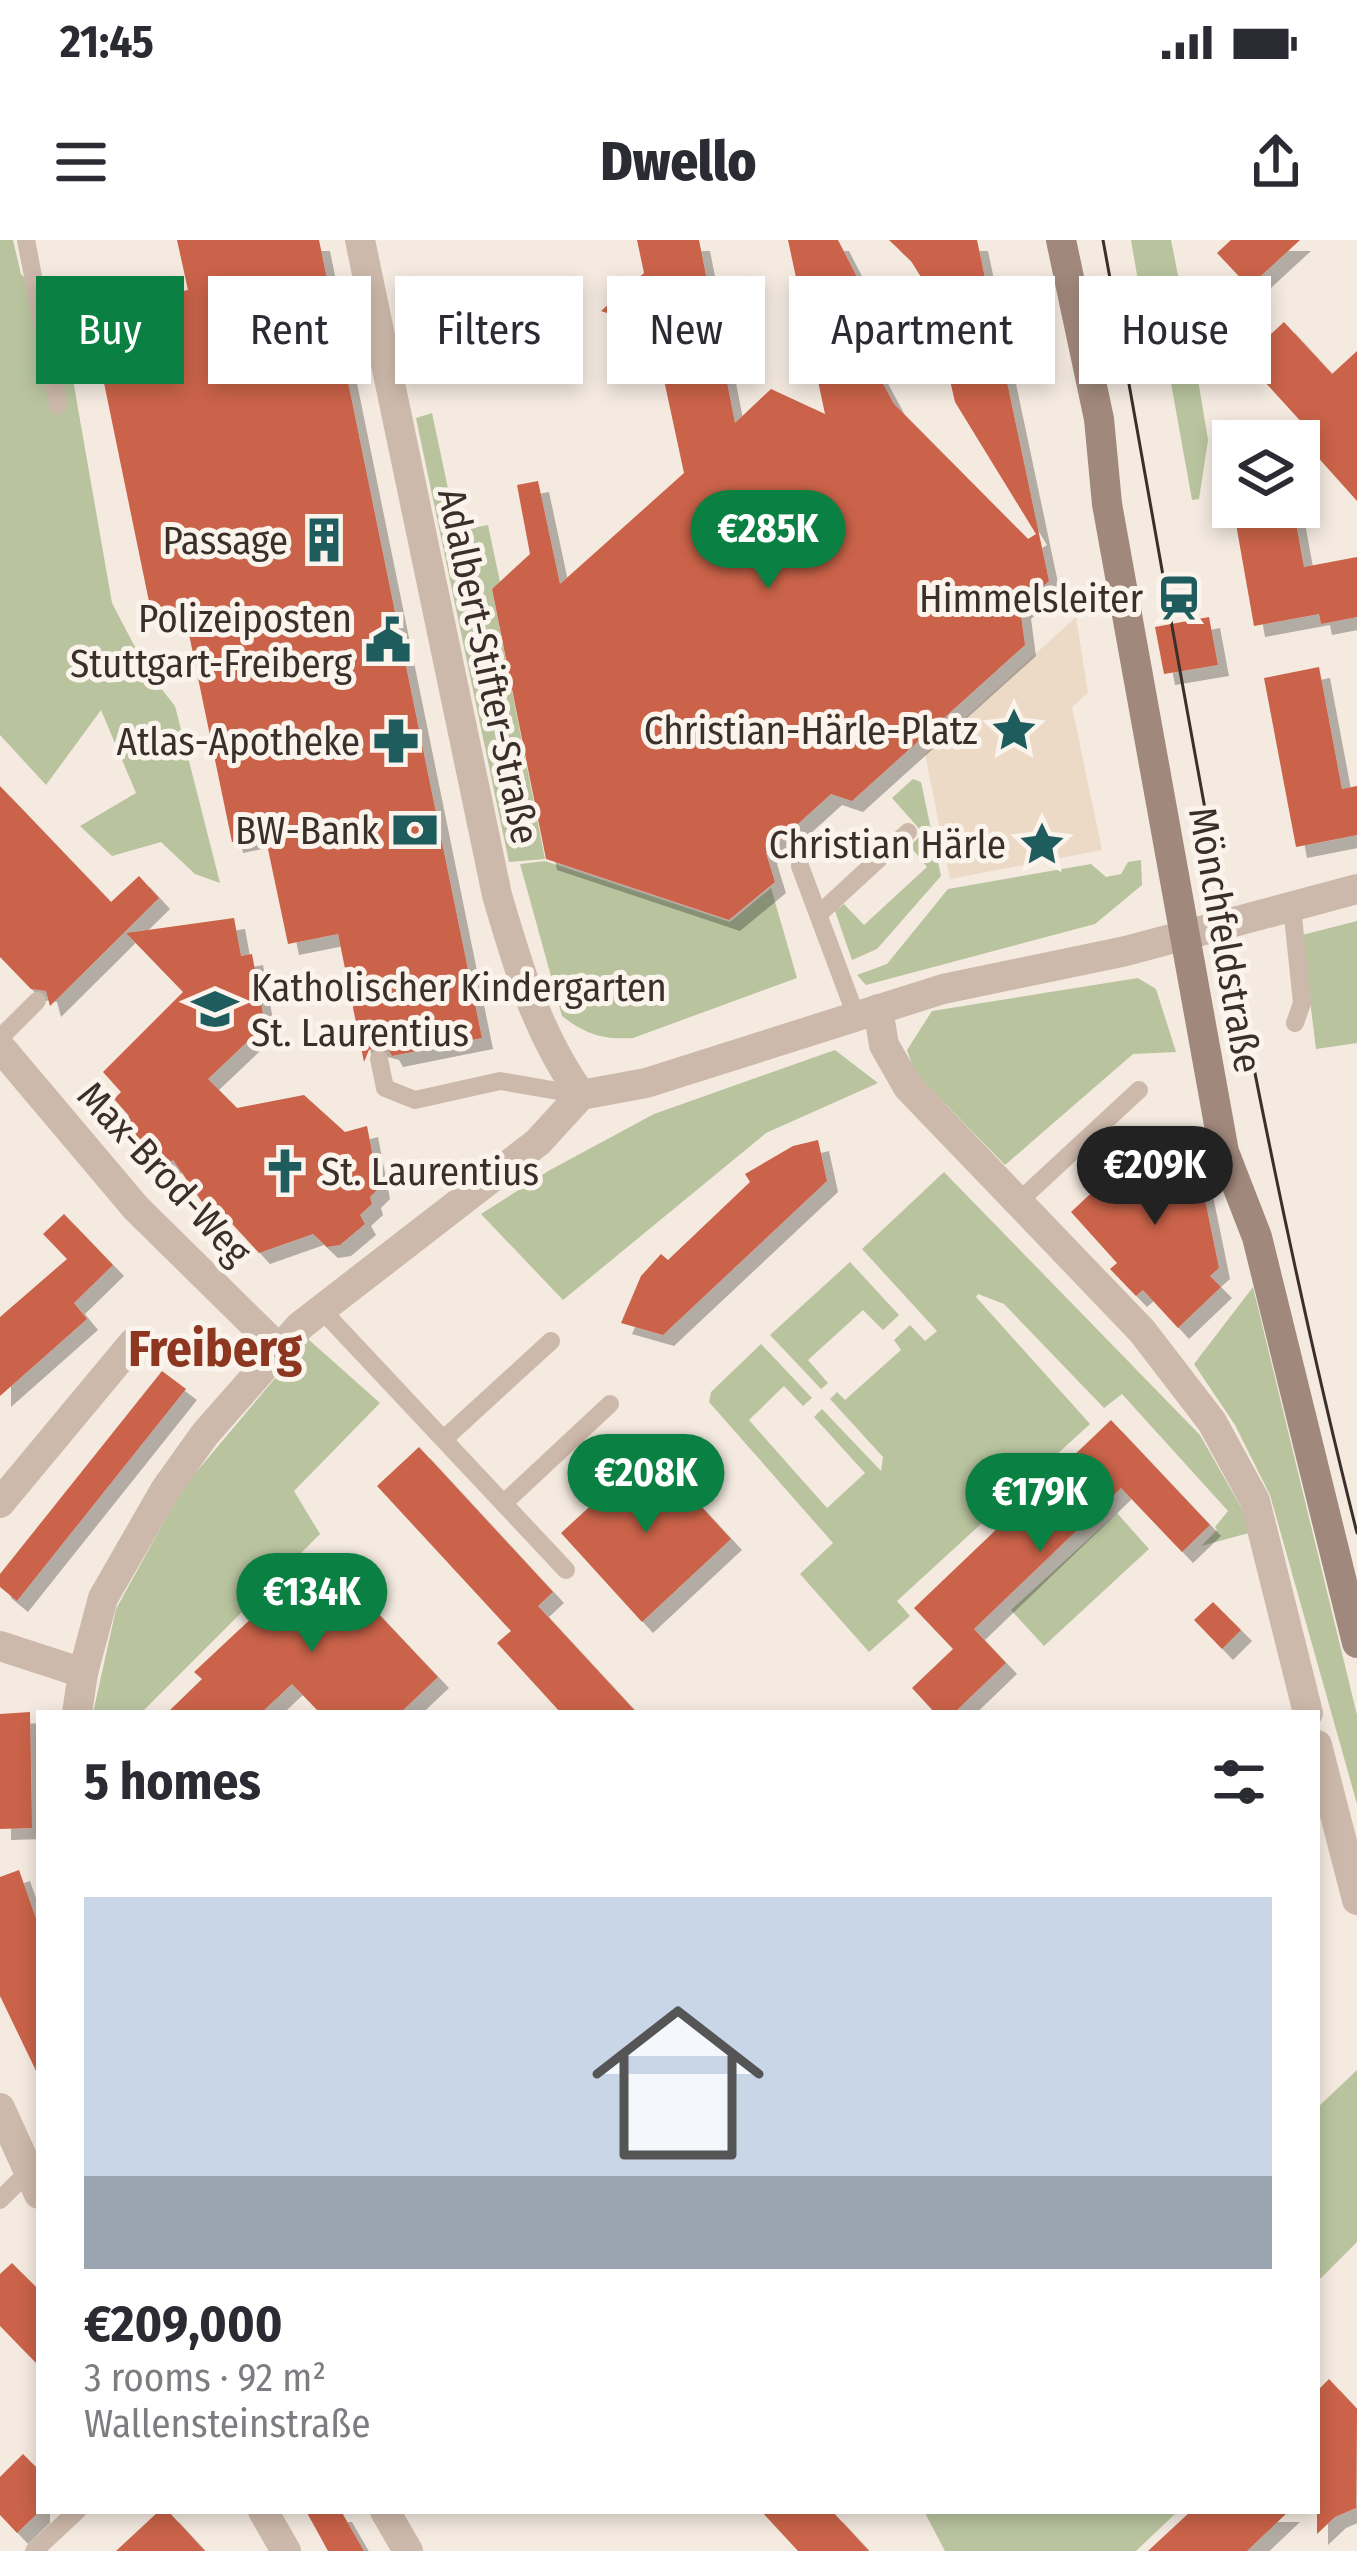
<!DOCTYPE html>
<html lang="en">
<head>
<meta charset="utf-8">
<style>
	body { margin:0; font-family:"Fira Sans Condensed",sans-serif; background:#f7f7f7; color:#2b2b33; height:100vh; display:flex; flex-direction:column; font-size:45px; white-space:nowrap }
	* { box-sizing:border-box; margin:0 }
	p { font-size:39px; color:#7c7c81 }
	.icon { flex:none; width:66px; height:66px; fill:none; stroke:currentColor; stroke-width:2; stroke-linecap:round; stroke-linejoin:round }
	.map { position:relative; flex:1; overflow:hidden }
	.drawer { position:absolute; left:36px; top:1470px; width:1284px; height:804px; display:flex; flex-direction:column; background:#fff; border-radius:0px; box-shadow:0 6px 18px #0003 }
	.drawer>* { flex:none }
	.guide { position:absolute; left:36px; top:36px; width:1287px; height:108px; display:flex; gap:24px }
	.buttons { position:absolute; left:1212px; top:180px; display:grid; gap:24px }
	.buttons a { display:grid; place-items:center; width:108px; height:108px; border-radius:0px; background:#fff; box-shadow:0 6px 18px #0003; font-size:60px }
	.price { position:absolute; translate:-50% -102px; padding:0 27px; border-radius:42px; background:#0b8043; color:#fff; font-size:39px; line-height:78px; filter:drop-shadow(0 3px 6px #0008) }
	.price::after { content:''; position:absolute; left:50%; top:72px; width:36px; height:27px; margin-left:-18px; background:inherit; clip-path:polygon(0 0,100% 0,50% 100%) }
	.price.active { background:#222; color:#fff }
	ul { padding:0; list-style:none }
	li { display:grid; align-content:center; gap:24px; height:636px; padding:0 48px }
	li+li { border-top:3px solid #e1e1e2 }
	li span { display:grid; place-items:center; height:372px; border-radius:0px; color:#555 }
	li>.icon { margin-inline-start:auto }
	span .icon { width:216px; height:216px; fill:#fffc; stroke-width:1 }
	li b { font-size:51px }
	h2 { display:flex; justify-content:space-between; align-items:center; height:144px; padding:0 48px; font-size:51px }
	.chip { padding:0 42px; border-radius:0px; background:#fff; box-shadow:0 6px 18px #0003; font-size:42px; line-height:108px }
	.chip.active { background:#0b8043; color:#fff }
	.status { display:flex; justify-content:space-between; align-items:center; height:84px; padding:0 60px; background:#fff; direction:ltr }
	.status svg { height:33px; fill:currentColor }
	header { display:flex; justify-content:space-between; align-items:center; height:156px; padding:0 48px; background:#fff; font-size:54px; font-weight:800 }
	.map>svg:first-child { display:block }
</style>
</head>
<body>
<div class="status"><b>21:45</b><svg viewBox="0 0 49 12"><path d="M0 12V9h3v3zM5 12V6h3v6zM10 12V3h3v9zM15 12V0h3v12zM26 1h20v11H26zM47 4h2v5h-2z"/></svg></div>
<header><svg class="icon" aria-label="menu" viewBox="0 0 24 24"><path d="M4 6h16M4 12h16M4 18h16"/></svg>Dwello<svg class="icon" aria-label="share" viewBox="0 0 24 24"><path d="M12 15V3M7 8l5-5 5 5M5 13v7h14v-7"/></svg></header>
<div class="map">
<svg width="1357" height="2311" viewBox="0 0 1357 2311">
	<defs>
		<filter id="shadow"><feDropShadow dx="11" dy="11" stdDeviation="0" flood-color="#0004"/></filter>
	</defs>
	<rect width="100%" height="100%" fill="#f4eae0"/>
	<g fill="#b9c49f">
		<polygon points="0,0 13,0 21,34 62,77 112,363 148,432 175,466 220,643 195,634 161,602 112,616 80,586 136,553 101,470 46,545 0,495"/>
		<polygon points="1131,0 1171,0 1189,91 1148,99"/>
		<polygon points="1193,109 1208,200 1199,259 1192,260 1166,115"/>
		<polygon points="432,173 457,291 488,285 500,342 492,349 545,619 509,622 416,178"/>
		<polygon points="913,539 921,542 941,636 877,709 852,720 835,671 844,664 864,685 927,627 910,606 923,593 892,558"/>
		<polygon points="1141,620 1142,645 1095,684 866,745 857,735 887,724 948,649 1091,624 1106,637 1121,634 1128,622"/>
		<path d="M545 621 730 682 771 648 797 738 633 798C603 800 585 794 562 776L520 624Z"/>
		<polygon points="1357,681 1357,803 1316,809 1302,695"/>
		<polygon points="1138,738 1156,749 1176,812 1133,814 1005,925 915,833 907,810 932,771"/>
		<polygon points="835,810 878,843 766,893 563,1060 481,974 550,930 654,874"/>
		<polygon points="944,932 1200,1195 1242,1269 1249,1293 1201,1306 1217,1290 1215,1287 1228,1271 1122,1154 1104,1168 1004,1064 978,1054 976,1057 1090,1184 897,1361 910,1376 869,1412 800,1334 833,1303 709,1162 711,1152 761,1104 812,1158 803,1166 784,1146 749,1180 827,1268 865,1233 814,1177 822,1169 881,1231 883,1217 830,1159 837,1152 845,1160 901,1110 894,1100 910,1085 925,1101 937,1091 862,1009"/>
		<polygon points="850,1022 899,1075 883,1090 863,1070 808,1120 828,1143 821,1149 770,1095"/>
		<polygon points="1253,1047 1357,1475 1357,1564 1270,1255 1235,1185 1194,1124"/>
		<polygon points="308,1099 380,1163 294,1251 320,1294 141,1473 93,1473 116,1369 182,1249"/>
		<polygon points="1117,1273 1149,1309 1044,1406 1011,1370"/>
		<polygon points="1357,1830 1357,2002 1317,2042 1317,1868"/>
		<polygon points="924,2271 1178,2271 1136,2311 945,2311"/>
	</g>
	<polygon fill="#ecdac7" points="1076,377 1088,453 1072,467 1102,610 950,639 925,514"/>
	<g fill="#ca6348" filter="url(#shadow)">
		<polygon points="177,0 319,0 482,798 392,816 388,809 377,806 369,810 364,822 338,694 288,704 265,595 232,602 185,375 153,381 89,70 188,50"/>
		<polygon points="637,0 699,0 735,183 771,149 825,174 788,0 838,0 858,39 869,118 894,164 1028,299 1036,294 955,162 929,50 911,21 889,0 977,0 1049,341 1020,368 1025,405 852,561 831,554 766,613 775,642 729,680 546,619 492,349 530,314 517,245 538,241 560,344 684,233 653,89 601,71 644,33"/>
		<polygon points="1231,0 1300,0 1249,47 1217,13"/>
		<polygon points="1284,82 1332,134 1357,111 1357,261 1297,194 1305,186 1244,119"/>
		<polygon points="1233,267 1293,267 1304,327 1357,317 1357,377 1321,384 1319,374 1254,386"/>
		<polygon points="1209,377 1218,425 1164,434 1155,387"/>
		<polygon points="1319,427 1342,549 1357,546 1357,595 1296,607 1264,438"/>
		<polygon points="0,546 111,662 139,636 159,658 50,766 46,751 31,749 0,717"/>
		<polygon points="234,678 241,716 252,714 265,785 208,839 237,868 304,855 345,892 367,886 379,948 370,957 372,964 360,975 365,984 340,1005 327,1007 313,994 259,1013 211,961 202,962 173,920 164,927 123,881 129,876 114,859 121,852 103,832 183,752 126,693"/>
		<polygon points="1155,894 1202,945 1219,1028 1210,1036 1221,1047 1178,1088 1143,1050 1136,1056 1110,1029 1117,1023 1071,972 1103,942 1095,933 1123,907 1132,916"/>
		<polygon points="818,900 827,941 663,1095 621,1083 641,1036 661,1014 668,1020 750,942 745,934 793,906"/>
		<polygon points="64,974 113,1025 74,1063 87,1079 0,1156 0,1077 67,1019 43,994"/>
		<polygon points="162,1131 186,1149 17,1361 0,1347 0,1334"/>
		<polygon points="1111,1180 1210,1285 1182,1312 1121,1248 974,1389 1006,1423 954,1473 935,1473 912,1448 953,1409 914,1368"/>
		<polygon points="419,1207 553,1352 538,1366 637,1473 561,1473 497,1403 511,1391 377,1246"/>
		<polygon points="650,1211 731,1299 642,1382 561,1293"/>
		<polygon points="321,1313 438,1437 400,1473 320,1473 292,1444 261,1473 167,1473 202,1439 194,1432"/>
		<polygon points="1213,1362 1241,1390 1222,1409 1194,1380"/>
		<polygon points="30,1472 32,1588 0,1589 0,1474"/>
		<polygon points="19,1630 39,1687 39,1837 0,1756 0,1637"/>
		<polygon points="12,2023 39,2050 39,2126 0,2086 0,2034"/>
		<polygon points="1329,2139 1357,2169 1356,2268 1335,2277 1317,2294 1317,2151"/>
		<polygon points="23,2214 39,2230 39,2272 17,2293 0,2275 0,2237"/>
		<polygon points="159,2271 168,2271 205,2311 116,2311"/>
		<polygon points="306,2271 341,2271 364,2311 328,2311"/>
		<polygon points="761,2271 832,2271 869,2311 798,2311"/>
		<polygon points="1191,2271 1289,2271 1247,2311 1148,2311"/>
	</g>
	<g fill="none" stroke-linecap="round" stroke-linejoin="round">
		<g stroke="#cdb9ab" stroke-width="18">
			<polyline points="26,0 58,165"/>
			<polyline points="800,626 856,776"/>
			<polyline points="1292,667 1302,763 1295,783"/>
			<polyline points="819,674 908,592"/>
			<polyline points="0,798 37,761"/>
			<polyline points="379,819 385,848 415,860 500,841 581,855"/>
			<polyline points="1017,963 1139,850"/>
			<polyline points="320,1068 566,1330"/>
			<polyline points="444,1199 551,1101"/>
			<polyline points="504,1263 610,1164"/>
			<polyline points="0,1960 27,1933"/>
			<polyline points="34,2311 77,2271"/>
		</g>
		<g stroke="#cdb9ab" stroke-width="30">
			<path d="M360 0 497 655C518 727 537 793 581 855"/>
			<polyline points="878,769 884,805 908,847 1142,1091 1212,1182 1255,1261 1308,1473"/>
			<polyline points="0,807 136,968 278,1108"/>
			<polyline points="0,1263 133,1103"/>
			<polyline points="0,1406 83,1433"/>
			<polyline points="77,1473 83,1433 103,1358 165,1250 205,1194 300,1086 538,902 581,855 646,843 943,749 1126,711 1357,649"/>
			<polyline points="1317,1505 1357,1660"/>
			<polyline points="0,1868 39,1954"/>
			<polyline points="263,2271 286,2311"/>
			<polyline points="385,2271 408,2311"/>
		</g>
		<polyline stroke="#a1887c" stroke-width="30" points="1061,0 1099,179 1107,264 1224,912 1257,997 1357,1403"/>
		<path stroke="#3b2f2a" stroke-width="3" d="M1103 0C1182 431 1250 867 1357 1293"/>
	</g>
	<defs>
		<g id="building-bare" transform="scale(3.6)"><path d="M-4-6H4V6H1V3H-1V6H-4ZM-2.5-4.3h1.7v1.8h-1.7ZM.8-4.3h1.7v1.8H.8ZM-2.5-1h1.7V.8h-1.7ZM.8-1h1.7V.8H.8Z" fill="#1e5c5e" stroke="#fbf4ed" stroke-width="2.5" paint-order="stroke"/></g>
		<g id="station-bare" transform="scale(3.6)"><path d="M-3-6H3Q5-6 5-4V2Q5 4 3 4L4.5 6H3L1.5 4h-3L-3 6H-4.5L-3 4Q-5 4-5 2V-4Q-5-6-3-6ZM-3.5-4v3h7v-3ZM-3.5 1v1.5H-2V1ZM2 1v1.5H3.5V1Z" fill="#1e5c5e" stroke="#fbf4ed" stroke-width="2.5" paint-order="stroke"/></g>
		<g id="civic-bare" transform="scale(3.6)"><path d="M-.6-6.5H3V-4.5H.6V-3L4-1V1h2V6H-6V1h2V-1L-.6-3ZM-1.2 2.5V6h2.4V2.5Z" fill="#1e5c5e" stroke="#fbf4ed" stroke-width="2.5" paint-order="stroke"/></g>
		<g id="sight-bare" transform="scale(3.6)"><path d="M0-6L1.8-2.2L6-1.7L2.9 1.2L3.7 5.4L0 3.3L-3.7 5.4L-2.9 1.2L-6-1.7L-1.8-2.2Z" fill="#1e5c5e" stroke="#fbf4ed" stroke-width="2.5" paint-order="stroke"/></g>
		<g id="pharmacy-bare" transform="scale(3.6)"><path d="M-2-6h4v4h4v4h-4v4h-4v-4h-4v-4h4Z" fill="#1e5c5e" stroke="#fbf4ed" stroke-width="2.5" paint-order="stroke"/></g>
		<g id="bank-bare" transform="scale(3.6)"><path d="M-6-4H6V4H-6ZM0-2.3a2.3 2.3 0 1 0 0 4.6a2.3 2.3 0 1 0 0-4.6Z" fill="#1e5c5e" stroke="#fbf4ed" stroke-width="2.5" paint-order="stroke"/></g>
		<g id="school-bare" transform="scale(3.6)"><path d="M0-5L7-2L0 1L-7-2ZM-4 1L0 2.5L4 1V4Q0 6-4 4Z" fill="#1e5c5e" stroke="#fbf4ed" stroke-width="2.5" paint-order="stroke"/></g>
		<g id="church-bare" transform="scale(3.6)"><path d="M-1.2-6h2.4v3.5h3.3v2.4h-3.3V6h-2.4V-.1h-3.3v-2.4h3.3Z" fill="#1e5c5e" stroke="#fbf4ed" stroke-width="2.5" paint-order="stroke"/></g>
	</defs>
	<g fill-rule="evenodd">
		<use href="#building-bare" x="324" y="300"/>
		<use href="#station-bare" x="1179" y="358"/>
		<use href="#civic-bare" x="388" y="400"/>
		<use href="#sight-bare" x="1014" y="490"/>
		<use href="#pharmacy-bare" x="396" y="501"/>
		<use href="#bank-bare" x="415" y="590"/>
		<use href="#sight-bare" x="1042" y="604"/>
		<use href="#school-bare" x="215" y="769"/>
		<use href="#church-bare" x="285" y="931"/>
	</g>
	<g text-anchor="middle" stroke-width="10" stroke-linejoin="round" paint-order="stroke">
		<g font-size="39" fill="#3b2f2a" stroke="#fbf4ed" text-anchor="end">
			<text x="288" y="314">Passage</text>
			<text x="1143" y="372">Himmelsleiter</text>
			<text x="352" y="392">Polizeiposten<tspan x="352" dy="45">Stuttgart-Freiberg</tspan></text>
			<text x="978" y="504">Christian-Härle-Platz</text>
			<text x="360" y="515">Atlas-Apotheke</text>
			<text x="379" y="604">BW-Bank</text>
			<text x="1006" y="618">Christian Härle</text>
			<text x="251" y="761" text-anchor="start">Katholischer Kindergarten<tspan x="251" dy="45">St. Laurentius</tspan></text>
			<text x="321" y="945" text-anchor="start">St. Laurentius</text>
		</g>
		<g font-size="39" fill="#3b2f2a" stroke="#fbf4ed">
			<text transform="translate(489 426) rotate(78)" y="14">Adalbert-Stifter-Straße</text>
			<text transform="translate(1226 700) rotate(80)" y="14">Mönchfeldstraße</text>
			<text transform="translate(165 933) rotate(47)" y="14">Max-Brod-Weg</text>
		</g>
		<g font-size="51" font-weight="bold" fill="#8d3620" stroke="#fbf4ed">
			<text x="215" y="1126">Freiberg</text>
		</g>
	</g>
</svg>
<div class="buttons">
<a><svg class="icon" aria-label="layers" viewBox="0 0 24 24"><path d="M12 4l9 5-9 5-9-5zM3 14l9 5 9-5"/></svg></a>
</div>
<b class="price" style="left:768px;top:352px">€285K</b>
<b class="price active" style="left:1155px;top:988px">€209K</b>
<b class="price" style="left:646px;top:1296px">€208K</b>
<b class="price" style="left:1040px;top:1315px">€179K</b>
<b class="price" style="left:312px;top:1415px">€134K</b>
<div class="guide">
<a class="chip active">Buy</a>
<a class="chip">Rent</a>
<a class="chip">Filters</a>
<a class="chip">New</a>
<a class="chip">Apartment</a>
<a class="chip">House</a>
</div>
<section class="drawer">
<h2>5 homes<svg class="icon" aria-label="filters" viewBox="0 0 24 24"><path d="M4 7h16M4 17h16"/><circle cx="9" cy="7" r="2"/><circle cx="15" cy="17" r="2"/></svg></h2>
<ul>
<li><span style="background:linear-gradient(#c9d6e8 75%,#9aa5b1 0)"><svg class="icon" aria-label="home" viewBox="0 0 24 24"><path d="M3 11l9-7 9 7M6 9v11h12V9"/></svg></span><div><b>€209,000</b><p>3 rooms · 92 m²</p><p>Wallensteinstraße</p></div></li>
</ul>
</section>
</div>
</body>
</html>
